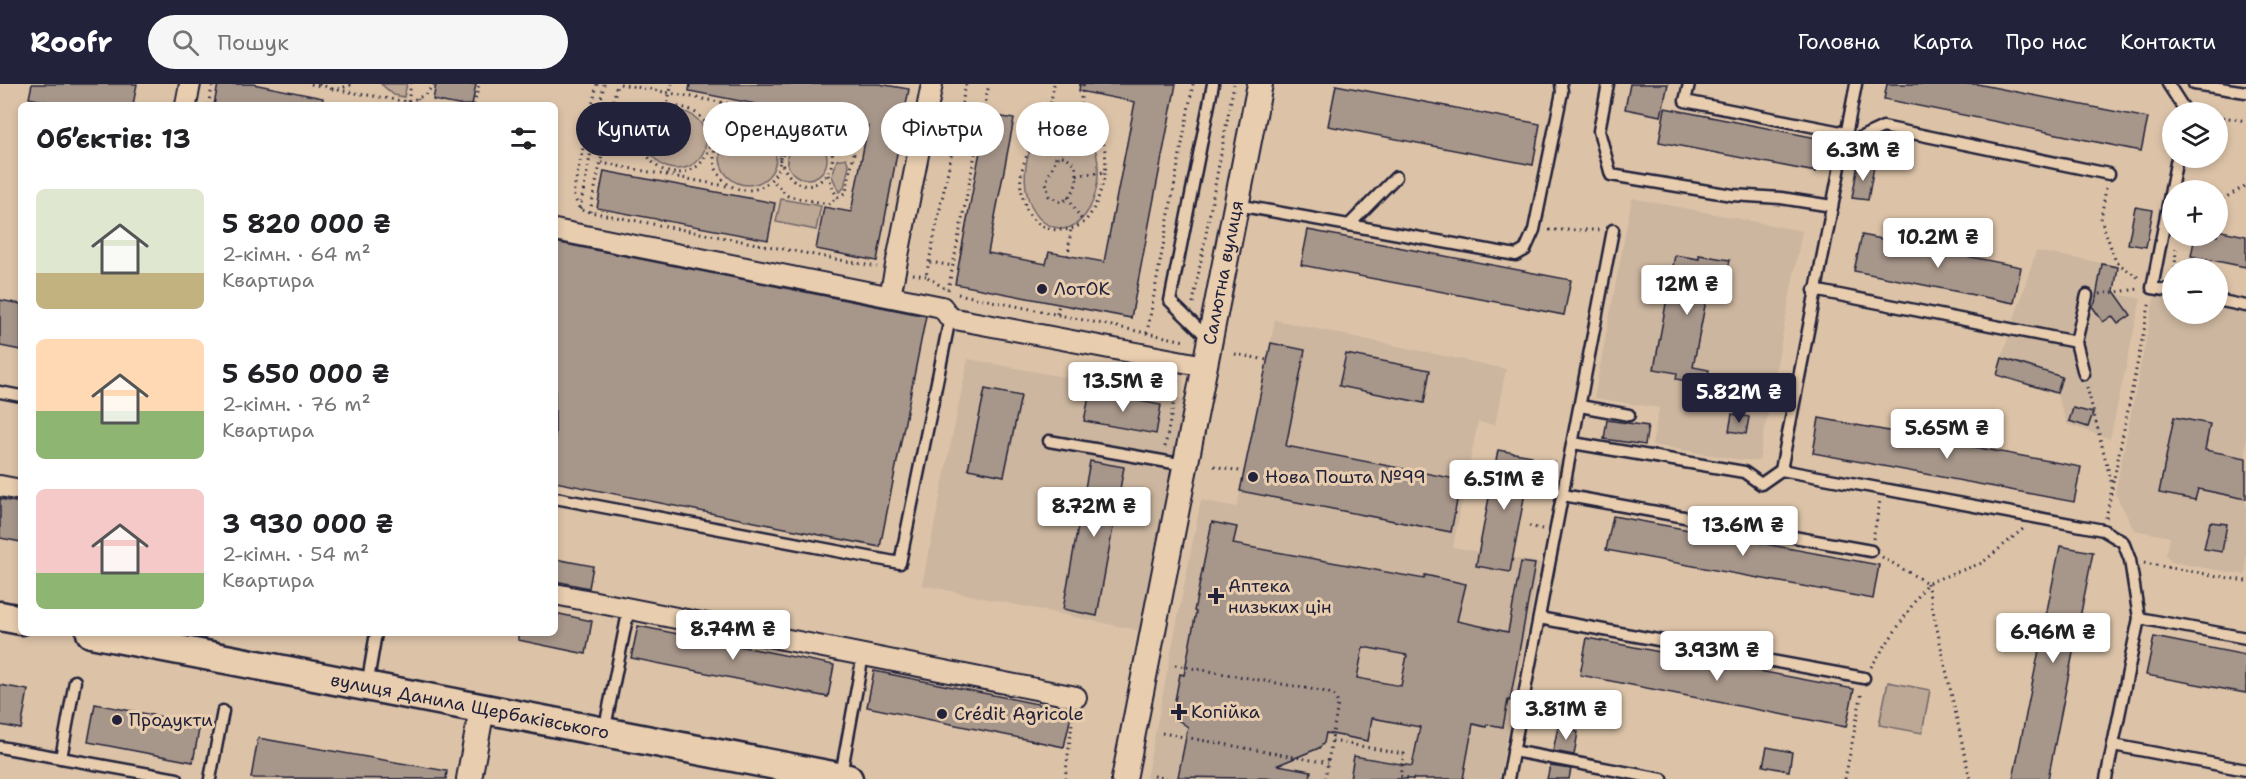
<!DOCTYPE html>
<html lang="uk">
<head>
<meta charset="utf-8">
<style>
	body { margin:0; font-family:"Shantell Sans",sans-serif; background:#f6f6f6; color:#202124; height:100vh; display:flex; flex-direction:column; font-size:22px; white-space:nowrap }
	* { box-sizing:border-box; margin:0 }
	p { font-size:20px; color:#757577 }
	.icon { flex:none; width:33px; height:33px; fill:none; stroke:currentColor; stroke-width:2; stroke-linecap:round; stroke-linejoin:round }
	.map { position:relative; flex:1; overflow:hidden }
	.drawer { position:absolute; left:18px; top:18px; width:540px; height:534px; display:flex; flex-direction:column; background:#fff; border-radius:9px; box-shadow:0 3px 9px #0003 }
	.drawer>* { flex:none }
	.hud { position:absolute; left:576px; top:18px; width:570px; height:54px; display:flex; gap:12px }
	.buttons { position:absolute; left:2162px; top:18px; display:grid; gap:12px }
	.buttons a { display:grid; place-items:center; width:66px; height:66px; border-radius:50%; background:#fff; box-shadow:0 3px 9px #0003; font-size:30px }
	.price { position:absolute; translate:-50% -51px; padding:0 14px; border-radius:6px; background:#fff; color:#222; font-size:20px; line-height:39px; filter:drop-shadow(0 2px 3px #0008) }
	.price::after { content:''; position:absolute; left:50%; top:36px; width:18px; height:14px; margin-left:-9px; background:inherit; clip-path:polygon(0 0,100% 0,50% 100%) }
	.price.selected { background:#22223b; color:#fff }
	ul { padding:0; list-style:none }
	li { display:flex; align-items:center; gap:18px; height:150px; padding:0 18px }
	li span { display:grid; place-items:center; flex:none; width:168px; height:120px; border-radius:9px; color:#555 }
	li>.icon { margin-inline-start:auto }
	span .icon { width:72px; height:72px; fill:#fffc; stroke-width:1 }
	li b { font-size:26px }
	h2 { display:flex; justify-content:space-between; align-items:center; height:72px; padding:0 18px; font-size:26px }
	.tag { padding:0 21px; border-radius:27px; background:#fff; box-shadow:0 3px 9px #0003; font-size:21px; line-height:54px }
	.tag.selected { background:#22223b; color:#fff }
	header { display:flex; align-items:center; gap:36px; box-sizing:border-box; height:84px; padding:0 30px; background:#22223b; color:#fff }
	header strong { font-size:28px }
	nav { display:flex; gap:33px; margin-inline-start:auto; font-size:21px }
	.search { width:420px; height:54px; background:#f6f6f6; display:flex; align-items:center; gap:15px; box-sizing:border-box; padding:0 21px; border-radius:33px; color:#757577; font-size:22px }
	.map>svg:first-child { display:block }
</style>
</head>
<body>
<header>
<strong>Roofr</strong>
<div class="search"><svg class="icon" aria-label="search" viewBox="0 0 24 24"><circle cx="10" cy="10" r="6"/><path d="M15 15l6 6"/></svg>Пошук</div>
<nav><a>Головна</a><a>Карта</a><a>Про нас</a><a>Контакти</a></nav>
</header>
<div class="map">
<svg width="2246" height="695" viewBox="0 0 2246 695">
	<rect width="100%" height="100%" fill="#dcc3a8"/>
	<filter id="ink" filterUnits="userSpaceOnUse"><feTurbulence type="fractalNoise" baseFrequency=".0167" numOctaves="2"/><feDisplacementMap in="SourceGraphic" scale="12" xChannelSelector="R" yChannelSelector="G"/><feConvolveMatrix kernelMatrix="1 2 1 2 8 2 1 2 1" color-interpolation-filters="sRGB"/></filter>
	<g filter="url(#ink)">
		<g fill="#ccb69f">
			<polygon points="1632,114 1802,147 1759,377 1741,376 1652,361 1659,324 1594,314"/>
			<polygon points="2036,167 2119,182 2114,209 2141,215 2110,355 2067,340 2057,311 1996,292"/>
			<polygon points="2155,210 2172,213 2172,230 2217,230 2217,222 2246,227 2246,491 2171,478 2166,471 2170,453 2134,446 2115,409"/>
			<polygon points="1275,236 1506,285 1495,341 1478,338 1453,463 1540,479 1499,695 1146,695 1201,416 1237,423"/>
			<polygon points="968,275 1187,316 1141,547 922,501"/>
		</g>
		<g fill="#bda896" stroke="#706568" stroke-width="1.5">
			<polygon points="381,0 407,0 404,13 394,11"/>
			<circle cx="677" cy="56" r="29"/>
			<path d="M1066 38C1071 40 1078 42 1083 45 1109 66 1101 140 1063 145 1062 145 1055 143 1054 143 1020 134 1018 74 1038 53 1046 44 1055 41 1066 38Z"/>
			<circle cx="841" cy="55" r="12"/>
			<circle cx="748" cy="73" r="28"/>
			<circle cx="807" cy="75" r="20"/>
			<polygon points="846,74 849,82 844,104 839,108 832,92 837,76"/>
			<polygon points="781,115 821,122 816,146 776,138"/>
			<polygon points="1888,598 1930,606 1922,649 1879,641"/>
		</g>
		<g fill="#a7968a" stroke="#22223b" stroke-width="1.5" fill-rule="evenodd">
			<polygon points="32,0 137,0 133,21 63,21 29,14"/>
			<polygon points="218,0 253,0 323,14 322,21 214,21"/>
			<polygon points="436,0 476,0 472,21 458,21 433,16"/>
			<polygon points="690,0 879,0 909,5 877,177 816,165 824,123 851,128 868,42 689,7"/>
			<polygon points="1080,0 1176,0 1131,234 955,200 987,30 1014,35 988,169 1046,180 1049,168 1104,178 1135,18 1079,7"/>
			<polygon points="1630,0 1668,0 1661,32 1625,25"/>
			<polygon points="1887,0 1977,0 2148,34 2141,67 1884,15"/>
			<polygon points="1336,1 1540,40 1533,81 1328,42"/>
			<polygon points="1665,24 1822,55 1816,88 1659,58"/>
			<polygon points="1858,80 1874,82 1868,116 1852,114"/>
			<polygon points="604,87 775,119 768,156 597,124"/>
			<polygon points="2135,123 2153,126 2146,163 2128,160"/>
			<polygon points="1308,146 1571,196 1564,231 1301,181"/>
			<polygon points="2217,146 2246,152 2246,183 2191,172 2195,152 2217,152"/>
			<polygon points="1862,151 2021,183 2014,219 1854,187"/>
			<polygon points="555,158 926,232 880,463 555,398"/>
			<polygon points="1675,171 1699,175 1699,171 1730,176 1726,194 1711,191 1693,283 1709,286 1706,301 1676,295 1677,289 1654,285"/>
			<polygon points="2102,180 2118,183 2114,207 2131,231 2118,240 2112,232 2103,238 2092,222 2095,219"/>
			<polygon points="0,216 21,220 21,266 0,262"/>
			<polygon points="1271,259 1305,266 1286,362 1461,396 1451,448 1240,407"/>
			<polygon points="1346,270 1430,286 1424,319 1339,302"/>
			<polygon points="2002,274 2062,293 2057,309 1997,291"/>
			<polygon points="985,305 1021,312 1004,392 968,385"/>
			<polygon points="1090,308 1161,321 1156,350 1084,337"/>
			<polygon points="2073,324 2093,329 2088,343 2069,337"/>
			<polygon points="1732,330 1749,333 1746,350 1729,347"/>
			<polygon points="2174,333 2210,340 2205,366 2246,374 2246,415 2198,405 2195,416 2159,409"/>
			<polygon points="1819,334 2081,383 2074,418 1813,369"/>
			<polygon points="1607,336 1648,342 1645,361 1604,355"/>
			<polygon points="1498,366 1532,372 1510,488 1476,482"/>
			<polygon points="1090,377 1124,383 1097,532 1063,525"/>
			<polygon points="0,415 21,419 21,458 0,454"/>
			<polygon points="1613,432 1879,481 1873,515 1606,466"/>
			<path d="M1212 438 1237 443 1233 460 1424 495 1425 491 1466 500 1457 537 1508 548 1521 478 1535 480 1510 617 1508 616 1503 643 1487 640 1486 643 1473 640 1463 695H1350L1354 672 1412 682 1420 643 1372 634 1368 657 1326 649 1324 659 1319 664 1278 681 1311 687 1310 695 1178 693 1188 643 1178 636 1173 627 1180 590 1184 591 1196 528 1194 527ZM1363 563 1407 571 1401 602 1357 594Z"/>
			<polygon points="2210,438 2227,440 2222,468 2204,465"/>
			<polygon points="2060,462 2093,468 2048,695 2013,695"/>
			<polygon points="555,475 593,482 589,504 555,497"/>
			<polygon points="555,529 592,537 586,570 518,556 518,549 555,549"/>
			<polygon points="638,542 834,581 828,613 631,574"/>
			<polygon points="2154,553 2246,571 2246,609 2146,591"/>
			<polygon points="1587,554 1854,605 1846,643 1580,591"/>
			<polygon points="874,587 1072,627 1064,663 867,623"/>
			<polygon points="0,601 28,606 21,645 0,641"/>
			<polygon points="95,620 200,640 193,678 88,658"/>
			<polygon points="1558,643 1578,648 1574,671 1553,667"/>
			<polygon points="258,654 447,687 446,695 251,694"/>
			<polygon points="1767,663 1792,668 1789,687 1763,682"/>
			<polygon points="1550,682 1571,685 1569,695 1547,695"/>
		</g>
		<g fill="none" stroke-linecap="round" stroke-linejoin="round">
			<g stroke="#22223b" stroke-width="15">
				<g id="service">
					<polyline points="1608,0 1599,47 1611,91 1732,111 1781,114 1832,122"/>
					<polyline points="1689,0 1685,17 1846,49"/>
					<polyline points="2168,0 2186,28"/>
					<polyline points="2194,0 2246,8"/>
					<polyline points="1844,61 1883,43 2109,90"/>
					<polyline points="1237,121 1516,171 1525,166 1534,146 1562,8 1561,0"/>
					<polyline points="1349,141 1396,93"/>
					<polyline points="1814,206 2076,258"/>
					<polyline points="2172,207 2152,204 2177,74"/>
					<polyline points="2217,216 2246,222"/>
					<polyline points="1209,255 1170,217 1213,0"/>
					<polyline points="2084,290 2076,258 2087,211"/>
					<polyline points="0,308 21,312"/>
					<polyline points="1580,322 1629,331"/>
					<polyline points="1049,357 1185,381"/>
					<polyline points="1573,359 1744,388 1761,400 1781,386 1856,0"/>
					<polyline points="1781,386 2103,446 2123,458 2130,476 2139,534 2106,695"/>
					<polyline points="1563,411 1871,467"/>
					<polyline points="555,414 900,479 950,234"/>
					<polyline points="1539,534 1864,594"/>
					<polyline points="2139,534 2246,554"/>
					<polyline points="367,602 376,549"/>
					<polyline points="604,648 629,524"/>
					<polyline points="2113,661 2246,686"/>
					<polyline points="0,663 177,695"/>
					<polyline points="1513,667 1662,695"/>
					<polyline points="61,674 75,597"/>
					<polyline points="841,691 863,571"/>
					<polyline points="210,695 223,627"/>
					<polyline points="1508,695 1613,146"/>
				</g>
			</g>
			<g stroke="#22223b" stroke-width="24">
				<g id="minor">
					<polyline points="186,21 190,0"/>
					<polyline points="555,146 942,223 950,234 1205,282"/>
					<polyline points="890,212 932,0"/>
					<polyline points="0,402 21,406"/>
					<polyline points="555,510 1076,613"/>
				</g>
			</g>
			<g stroke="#22223b" stroke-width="28">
				<g id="tertiary">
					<polyline points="469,695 482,625"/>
					<path id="s1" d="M1124 695 1260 0"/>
				</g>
			</g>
			<g stroke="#22223b" stroke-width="33">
				<g id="secondary">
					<polyline points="0,532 21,536"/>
					<path id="s2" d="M91 549 848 695"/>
				</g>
			</g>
			<g stroke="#22223b" stroke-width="3" stroke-dasharray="1.5 4.5" stroke-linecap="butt">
				<polyline points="311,0 321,2"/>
				<polyline points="319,0 332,5"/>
				<polyline points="597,0 573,110 580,126 877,183"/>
				<polyline points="620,0 852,42 857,54 846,108 828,120 788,112 772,96"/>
				<path d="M1054 0C1052 10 1051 22 1047 31 1037 55 1018 77 1021 104 1023 114 1025 126 1032 134 1044 148 1068 150 1083 139 1095 129 1102 104 1105 89 1107 76 1105 55 1097 44 1093 37 1085 35 1082 27 1079 20 1082 8 1084 0"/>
				<polyline points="332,5 408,18 425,11 434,0"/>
				<polyline points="338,5 354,0"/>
				<polyline points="408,18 411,0"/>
				<polyline points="208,21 213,0"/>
				<polyline points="417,21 418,14"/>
				<polyline points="474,21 479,0"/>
				<circle cx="677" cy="56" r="33"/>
				<polyline points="666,24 672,0"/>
				<polyline points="749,24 758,41"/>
				<polyline points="1049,31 1056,75"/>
				<polyline points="2217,32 2246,37"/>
				<polyline points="821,37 821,54"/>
				<circle cx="747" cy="73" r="33"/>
				<polyline points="725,48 729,20"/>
				<path d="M805 50C867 55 809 144 780 76L790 57Z"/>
				<path d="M1062 72C1084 77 1080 111 1061 118L1049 112 1046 98 1056 75Z"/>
				<polyline points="601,79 731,103"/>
				<polyline points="828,91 837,114"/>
				<polyline points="1077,91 1105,88"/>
				<polyline points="2106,104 2101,135 2116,178 2139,194"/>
				<polyline points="1068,113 1083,138"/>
				<polyline points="2217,118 2246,102"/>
				<polyline points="580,125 604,0"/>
				<polyline points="590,128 617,0"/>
				<polyline points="1549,146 1599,146"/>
				<polyline points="1068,172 1071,144"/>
				<polyline points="930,178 953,182"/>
				<polyline points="2175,184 2176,165"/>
				<polyline points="913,190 926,192"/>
				<polyline points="944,204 926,192 966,0"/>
				<polyline points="948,206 989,0"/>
				<polyline points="958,210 1185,257"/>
				<polyline points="2100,210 2139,205"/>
				<polyline points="1193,219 1234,0"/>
				<polyline points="1057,230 1059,220"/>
				<polyline points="1147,249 1193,0"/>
				<polyline points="1235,270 1267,276"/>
				<polyline points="2087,303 2112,401"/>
				<polyline points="1165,363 1178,296"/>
				<polyline points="1541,376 1555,379"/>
				<polyline points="1214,382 1244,388"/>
				<polyline points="2106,434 2150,217"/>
				<polyline points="1529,442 1542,445"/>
				<polyline points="1873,455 1880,417"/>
				<polyline points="1882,473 1927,499 1982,479 2023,445"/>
				<polyline points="2144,479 2246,497"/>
				<polyline points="1927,499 1970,695"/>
				<polyline points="1175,581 1327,608 1335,612 1338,620 1325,695"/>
				<polyline points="1871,583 1927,499"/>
				<polyline points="1162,649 1328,679"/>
				<polyline points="1332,657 1404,670 1400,692 1414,695"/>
				<polyline points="1154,692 1169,695"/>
				<polyline points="1065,695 1073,632"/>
				<polyline points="1845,695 1862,608"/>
			</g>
			<use href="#service" stroke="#e8cdaf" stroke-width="10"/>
			<use href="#minor" stroke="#e8cdaf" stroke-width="20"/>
			<use href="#tertiary" stroke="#e8cdaf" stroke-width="24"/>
			<use href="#secondary" stroke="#e8cdaf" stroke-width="28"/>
		</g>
	</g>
	<g fill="#22223b" stroke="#e8cdaf" stroke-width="2">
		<circle cx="1042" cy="205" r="6"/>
		<circle cx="1253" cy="393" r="6"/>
		<path d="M1213 503h6v6h6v6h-6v6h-6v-6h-6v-6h6z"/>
		<path d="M1176 619h6v6h6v6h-6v6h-6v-6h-6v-6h6z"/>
		<circle cx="942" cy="630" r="6"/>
		<circle cx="117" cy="636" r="6"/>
	</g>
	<g text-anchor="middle" stroke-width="6" stroke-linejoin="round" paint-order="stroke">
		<g font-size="18" fill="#22223b" stroke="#e8cdaf">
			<text dy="6" stroke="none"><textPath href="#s1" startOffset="516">Салютна вулиця</textPath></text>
			<text dy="6" stroke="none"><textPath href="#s2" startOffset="386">вулиця Данила Щербаківського</textPath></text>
		</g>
		<g font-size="18" fill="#22223b" stroke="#e8cdaf" text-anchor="start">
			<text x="1054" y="211">ЛотОК</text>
			<text x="1265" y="399">Нова Пошта №99</text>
			<text x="1228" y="508">Аптека<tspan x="1228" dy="21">низьких цін</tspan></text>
			<text x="1191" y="634">Копійка</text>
			<text x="954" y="636">Crédit Agricole</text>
			<text x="129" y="642">Продукти</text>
		</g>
	</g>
</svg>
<div class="buttons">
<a><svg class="icon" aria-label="layers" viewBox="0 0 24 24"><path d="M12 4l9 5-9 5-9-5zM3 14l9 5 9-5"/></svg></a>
<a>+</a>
<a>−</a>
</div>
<b class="price" style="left:1863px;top:98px">6.3M ₴</b>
<b class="price" style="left:1938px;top:185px">10.2M ₴</b>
<b class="price" style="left:1687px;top:232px">12M ₴</b>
<b class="price" style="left:1123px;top:329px">13.5M ₴</b>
<b class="price selected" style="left:1739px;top:340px">5.82M ₴</b>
<b class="price" style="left:1947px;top:376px">5.65M ₴</b>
<b class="price" style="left:1504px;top:427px">6.51M ₴</b>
<b class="price" style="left:1094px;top:454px">8.72M ₴</b>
<b class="price" style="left:1743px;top:473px">13.6M ₴</b>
<b class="price" style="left:733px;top:577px">8.74M ₴</b>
<b class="price" style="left:2053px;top:580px">6.96M ₴</b>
<b class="price" style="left:1717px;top:598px">3.93M ₴</b>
<b class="price" style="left:1566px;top:657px">3.81M ₴</b>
<div class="hud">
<a class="tag selected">Купити</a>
<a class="tag">Орендувати</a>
<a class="tag">Фільтри</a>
<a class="tag">Нове</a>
</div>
<section class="drawer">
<h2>Об’єктів: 13<svg class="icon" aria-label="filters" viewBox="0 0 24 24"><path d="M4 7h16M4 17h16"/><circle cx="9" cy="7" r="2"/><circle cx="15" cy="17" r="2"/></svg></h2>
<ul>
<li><span style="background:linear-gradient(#dfe7d0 70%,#c2b280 0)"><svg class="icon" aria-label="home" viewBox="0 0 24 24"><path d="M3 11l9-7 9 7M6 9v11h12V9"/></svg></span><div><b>5 820 000 ₴</b><p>2-кімн. · 64 m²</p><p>Квартира</p></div></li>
<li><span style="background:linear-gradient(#ffd9b3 60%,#8fb573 0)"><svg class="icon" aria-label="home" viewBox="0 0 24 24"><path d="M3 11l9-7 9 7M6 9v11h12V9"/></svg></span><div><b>5 650 000 ₴</b><p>2-кімн. · 76 m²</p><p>Квартира</p></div></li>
<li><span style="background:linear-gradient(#f6c9c9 70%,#8fb573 0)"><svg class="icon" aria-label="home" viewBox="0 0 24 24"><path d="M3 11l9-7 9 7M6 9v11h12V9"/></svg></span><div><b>3 930 000 ₴</b><p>2-кімн. · 54 m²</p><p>Квартира</p></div></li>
</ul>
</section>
</div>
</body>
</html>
